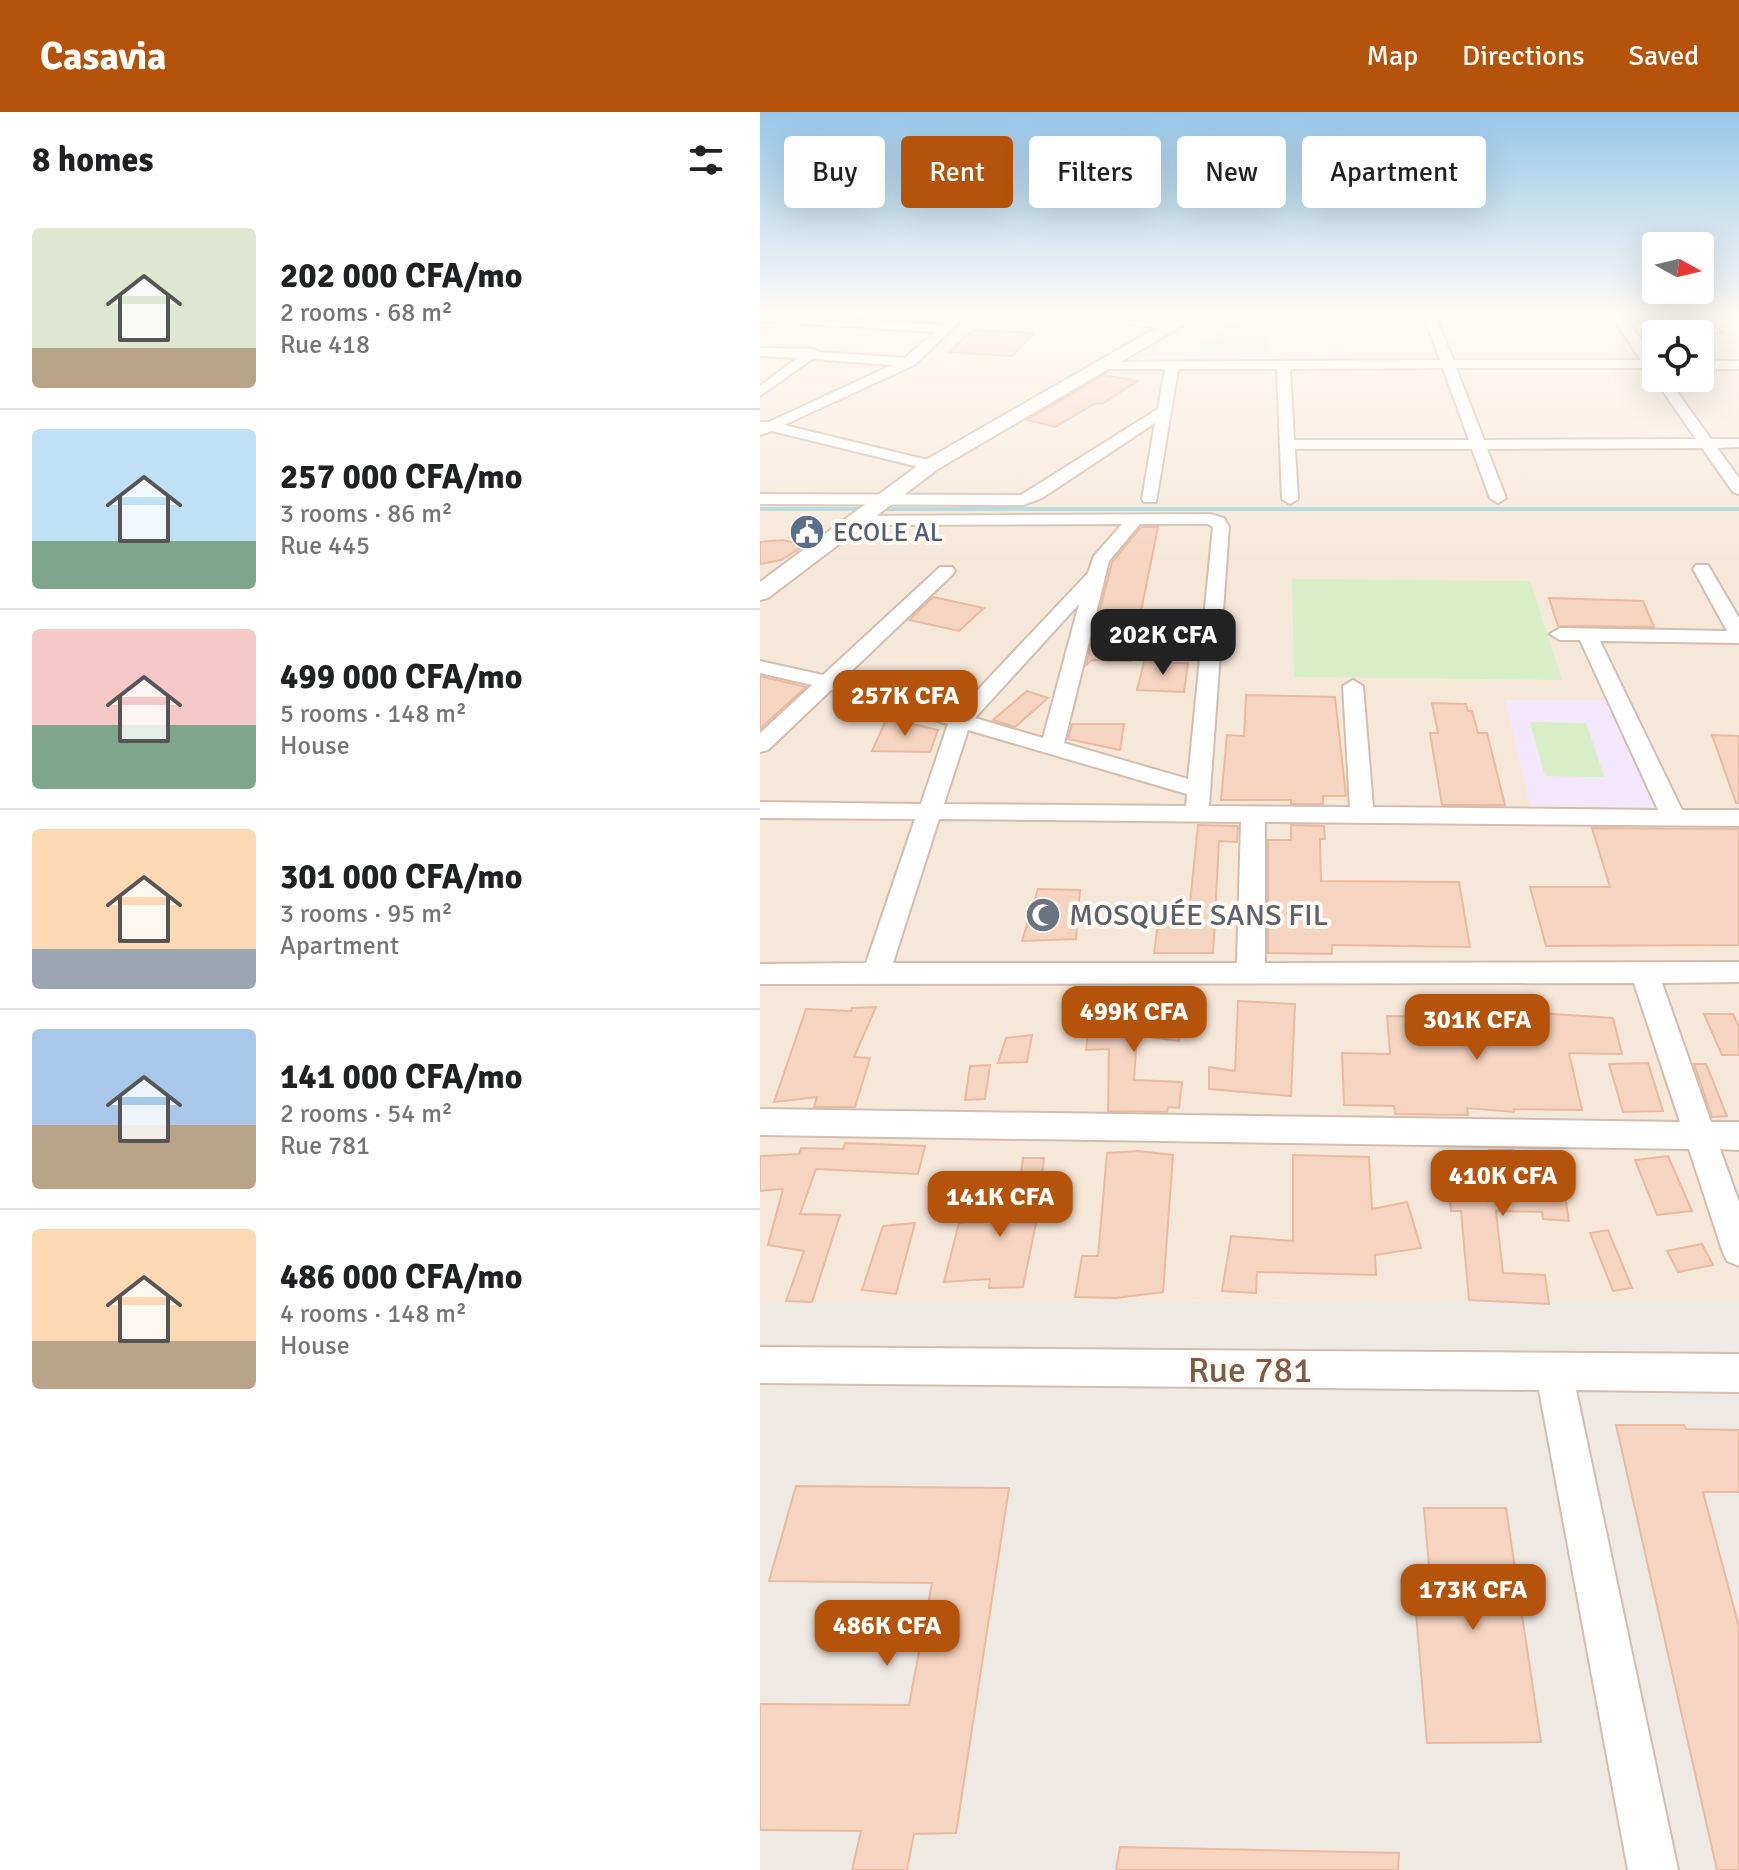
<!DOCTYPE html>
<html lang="en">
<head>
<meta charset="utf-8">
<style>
	body { margin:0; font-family:Signika,sans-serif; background:#f2f2f2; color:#202124; height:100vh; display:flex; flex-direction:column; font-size:30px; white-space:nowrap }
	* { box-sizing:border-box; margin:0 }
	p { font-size:26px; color:#757577 }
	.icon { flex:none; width:44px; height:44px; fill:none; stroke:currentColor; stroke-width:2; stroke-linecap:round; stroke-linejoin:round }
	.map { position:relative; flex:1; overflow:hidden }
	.sheet { display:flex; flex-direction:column; background:#fff; width:760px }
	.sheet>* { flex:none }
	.guide { position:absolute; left:24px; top:24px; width:760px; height:72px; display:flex; gap:16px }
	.needle { width:52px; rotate:98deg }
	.controls { position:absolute; left:882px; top:120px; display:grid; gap:16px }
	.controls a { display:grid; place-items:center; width:72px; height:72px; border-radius:8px; background:#fff; box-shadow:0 8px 32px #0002; font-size:40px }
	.price { position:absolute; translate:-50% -68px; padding:0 18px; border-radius:16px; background:#b45309; color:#fff; font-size:26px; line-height:52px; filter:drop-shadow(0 2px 4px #0008) }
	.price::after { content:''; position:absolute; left:50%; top:48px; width:24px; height:18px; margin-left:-12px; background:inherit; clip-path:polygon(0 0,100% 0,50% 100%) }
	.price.active { background:#222; color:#fff }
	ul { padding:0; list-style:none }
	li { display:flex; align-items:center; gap:24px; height:200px; padding:0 32px }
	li+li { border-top:2px solid #e0e0e0 }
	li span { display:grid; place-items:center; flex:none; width:224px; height:160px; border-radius:8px; color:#555 }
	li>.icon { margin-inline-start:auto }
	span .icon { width:96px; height:96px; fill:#fffc; stroke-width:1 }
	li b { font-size:34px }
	h2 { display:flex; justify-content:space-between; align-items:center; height:96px; padding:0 32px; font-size:34px }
	.pill { padding:0 28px; border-radius:8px; background:#fff; box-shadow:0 8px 32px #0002; font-size:28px; line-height:72px }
	.pill.active { background:#b45309; color:#fff }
	header { display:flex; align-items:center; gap:48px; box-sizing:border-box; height:112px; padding:0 40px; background:#b45309; color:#fff }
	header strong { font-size:38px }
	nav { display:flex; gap:44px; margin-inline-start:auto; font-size:28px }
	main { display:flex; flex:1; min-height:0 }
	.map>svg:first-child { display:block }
</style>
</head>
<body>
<header>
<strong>Casavia</strong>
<nav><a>Map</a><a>Directions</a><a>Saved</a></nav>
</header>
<main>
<section class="sheet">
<h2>8 homes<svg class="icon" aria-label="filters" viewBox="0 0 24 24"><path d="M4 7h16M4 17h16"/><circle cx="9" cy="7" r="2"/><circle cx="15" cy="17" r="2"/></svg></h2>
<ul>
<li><span style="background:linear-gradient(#dfe7d0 75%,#b9a48a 0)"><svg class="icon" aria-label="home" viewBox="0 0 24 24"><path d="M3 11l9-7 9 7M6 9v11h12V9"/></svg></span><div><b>202 000 CFA/mo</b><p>2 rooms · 68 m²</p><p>Rue 418</p></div></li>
<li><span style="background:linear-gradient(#bfe0f5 70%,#7fa58c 0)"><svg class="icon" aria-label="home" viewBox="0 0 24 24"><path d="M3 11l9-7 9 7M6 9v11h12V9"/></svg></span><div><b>257 000 CFA/mo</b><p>3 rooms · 86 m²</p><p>Rue 445</p></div></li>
<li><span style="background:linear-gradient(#f6c9c9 60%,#7fa58c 0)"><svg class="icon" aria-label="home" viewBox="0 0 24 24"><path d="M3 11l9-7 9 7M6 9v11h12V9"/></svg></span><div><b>499 000 CFA/mo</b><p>5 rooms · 148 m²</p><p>House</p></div></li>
<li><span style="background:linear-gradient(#ffd9b3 75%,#9aa5b1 0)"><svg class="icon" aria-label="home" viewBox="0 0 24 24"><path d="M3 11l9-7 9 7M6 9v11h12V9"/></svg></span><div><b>301 000 CFA/mo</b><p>3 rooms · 95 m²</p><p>Apartment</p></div></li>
<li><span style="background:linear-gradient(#a9c7e8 60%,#b9a48a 0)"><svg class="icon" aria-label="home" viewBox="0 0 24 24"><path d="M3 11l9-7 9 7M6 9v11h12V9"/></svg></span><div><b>141 000 CFA/mo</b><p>2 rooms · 54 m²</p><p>Rue 781</p></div></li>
<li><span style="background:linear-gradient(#ffd9b3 70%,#b9a48a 0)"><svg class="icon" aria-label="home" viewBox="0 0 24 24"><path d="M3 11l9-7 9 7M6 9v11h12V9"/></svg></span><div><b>486 000 CFA/mo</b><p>4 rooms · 148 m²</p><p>House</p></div></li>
</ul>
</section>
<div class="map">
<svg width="979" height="1758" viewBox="0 0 979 1758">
	<rect width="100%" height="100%" fill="#fef6eb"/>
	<path fill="#f6e8d9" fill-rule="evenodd" d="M0 202H979V1188L0 1189ZM896 222H940V266H896Z"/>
	<polygon fill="#efe9e3" points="979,1188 979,1758 0,1758 0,1189"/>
	<polygon fill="#f3e7fb" points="745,588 853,588 897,696 770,694"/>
	<g fill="#d8eec7">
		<polygon points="478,207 506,207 509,240 441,240 442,229 459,229 459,220 465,220 466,212 478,212"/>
		<polygon points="532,467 770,469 802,568 534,565"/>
		<polygon points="770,610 826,611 844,665 785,664"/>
	</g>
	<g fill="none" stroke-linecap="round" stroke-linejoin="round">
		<g stroke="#a2d5dc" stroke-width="4">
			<polyline points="0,397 105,397"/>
			<polyline points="117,397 979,397"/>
		</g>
	</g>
	<g fill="#f5d4c1" stroke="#e9baa0" stroke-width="2">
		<polygon points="871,202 946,202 965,222 887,222"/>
		<polygon points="213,218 274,221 252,244 189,240"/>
		<polygon points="344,263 377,269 342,292 336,291 295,315 267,308"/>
		<polygon points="381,415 398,415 371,549 332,548 326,553 352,450"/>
		<polygon points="22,428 45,433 21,448 0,452 0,430"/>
		<polygon points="173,485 224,496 199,519 149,508"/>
		<polygon points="789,486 883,489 894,515 798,514"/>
		<polygon points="384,550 428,551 424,580 377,578"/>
		<polygon points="0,564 46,575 0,617"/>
		<polygon points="267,579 288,586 255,615 233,608"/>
		<polygon points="486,583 575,585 586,684 563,684 563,692 531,692 531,688 461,688 467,623 484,624"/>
		<polygon points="672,591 706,592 708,599 712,599 718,621 727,621 745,693 682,693 670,621 678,621"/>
		<polygon points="127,606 178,618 170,640 112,639"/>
		<polygon points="312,612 364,612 360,638 308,627"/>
		<polygon points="952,623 979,624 979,691 976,691"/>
		<polygon points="438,713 478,714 477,730 459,729 453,841 394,841 398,812 428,811"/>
		<polygon points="531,713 564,714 565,727 560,727 561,769 699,770 710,835 572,833 572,842 508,841 508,728 531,728"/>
		<polygon points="832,716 979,717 979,833 786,834 770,775 850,775"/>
		<polygon points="278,777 320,778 316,827 262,829"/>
		<polygon points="478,889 535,892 531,984 449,977 449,955 475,959"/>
		<polygon points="379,893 422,895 419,929 377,923 374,968 422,970 419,996 408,995 407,1000 348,999 349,937 326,938 331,894"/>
		<polygon points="116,895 94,945 110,946 95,995 54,995 57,985 14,990 46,897 91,899 92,896"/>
		<polygon points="719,897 853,906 862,942 809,941 822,998 754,997 754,1000 707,996 708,1003 635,1002 634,994 584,993 582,941 630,942 627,904 695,905 693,898"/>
		<polygon points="944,902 973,902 979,915 979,943 962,943"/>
		<polygon points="272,923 267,950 238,951 246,926"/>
		<polygon points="888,951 903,999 863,1000 849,952"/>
		<polygon points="934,952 946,952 967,1004 952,1005"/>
		<polygon points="230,953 225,987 205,988 210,954"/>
		<polygon points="85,1031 165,1034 158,1062 56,1057 40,1102 80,1103 52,1190 26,1189 44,1139 8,1133 23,1077 0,1079 0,1044 39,1042 41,1036 83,1037"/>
		<polygon points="729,1038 753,1038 754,1045 799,1046 809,1109 783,1107 782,1100 736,1099 743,1161 785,1163 789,1192 709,1188 701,1099 691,1099 686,1047 731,1049"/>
		<polygon points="378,1039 413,1043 403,1180 356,1186 315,1185 322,1144 338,1144 347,1041"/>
		<polygon points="533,1043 609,1045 612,1097 647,1090 661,1136 615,1143 616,1163 497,1160 496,1181 462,1179 471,1124 533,1129"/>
		<polygon points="908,1044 932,1099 897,1103 875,1048"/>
		<polygon points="263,1046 284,1046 277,1106 263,1175 229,1176 230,1167 184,1170 199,1111 255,1105"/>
		<polygon points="155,1111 136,1182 102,1178 123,1114"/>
		<polygon points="848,1118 872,1176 853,1179 830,1121"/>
		<polygon points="942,1132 953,1153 918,1160 907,1139"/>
		<polygon points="856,1313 924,1313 926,1317 979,1318 979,1380 943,1380 979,1515 979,1758 957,1758"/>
		<polygon points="36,1374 249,1376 196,1721 154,1722 147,1758 92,1758 101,1719 0,1718 0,1592 149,1593 172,1471 9,1469"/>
		<polygon points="664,1396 746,1396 781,1630 667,1631 653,1466 670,1466"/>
		<polygon points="360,1735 639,1741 638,1758 356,1758"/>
	</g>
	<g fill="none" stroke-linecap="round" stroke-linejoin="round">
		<g stroke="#d2bdaf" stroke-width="4">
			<g id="minor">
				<polygon points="0,202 183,213 195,202 208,202 154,253 24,313 176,350 176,356 171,358 12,319 0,323 0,310 9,310 132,253 52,247 0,284 0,274 37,246 0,244 0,236 53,237 59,240 145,246 175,220 0,209"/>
				<path d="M663 202H675L693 248H881L850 202H862L896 248V266H907L951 327H979V335L957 336 979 366V382L973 380 942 336 727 337 746 386 738 391 730 386 712 337H535L538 387 530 392 522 387 517 257H418L396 390H384L382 387 395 311 282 386 263 393 0 392V382L261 383 398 297 405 257H340L333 253 335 250 680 248ZM683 256 709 328H534L530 257ZM696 256H887L936 327 724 328Z"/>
				<rect x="940" y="249" width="39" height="8"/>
				<path d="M450 402 464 406 469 415 449 694 590 695 583 574 593 568 603 574 613 695 898 698 820 528H800L790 522 800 516 967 519 933 457 936 453H948L979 506V531L840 529 922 698H979V714L505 710V851L979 850V870L902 871 951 1010H979V1038L960 1037 979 1090V1154L967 1149 962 1138 929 1037 0 1023V997L920 1010 874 871 0 872V852L106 851 155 707 0 706V690L161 692 188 612 71 578 8 638 0 640V621L52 573 0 561V549L63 563 180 455H192L195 459 192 463 82 568 196 601 328 461 334 444 362 412 96 413 90 412 88 408 90 404ZM380 412H448L453 415 428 667 304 631 349 449ZM319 492 283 626 215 606ZM208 618 427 682 426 694 184 692ZM179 707 481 710 477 851H133Z"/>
				<polygon points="0,1235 979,1242 979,1280 816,1278 918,1758 868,1758 779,1278 0,1271"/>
			</g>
		</g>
		<g stroke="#d2bdaf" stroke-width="4">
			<polygon id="tertiary" points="361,202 384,207 442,202 178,357 8,486 0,488 0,470 164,349 396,216 356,210 356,204"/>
		</g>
		<use href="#minor" fill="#fff" fill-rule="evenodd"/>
		<use href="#tertiary" fill="#fff" fill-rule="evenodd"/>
	</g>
	<linearGradient id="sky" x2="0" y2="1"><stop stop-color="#97c7e9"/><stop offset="0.45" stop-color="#fffbf6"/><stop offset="1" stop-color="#fffbf6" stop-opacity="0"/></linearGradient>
	<rect width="979" height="448" fill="url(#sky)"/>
	<defs>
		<g id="civic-disc" transform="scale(1.8)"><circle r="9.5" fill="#5c6f8a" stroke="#fffaf3"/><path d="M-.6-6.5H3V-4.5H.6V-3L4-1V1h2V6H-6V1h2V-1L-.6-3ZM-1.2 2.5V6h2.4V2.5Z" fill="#fff"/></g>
		<g id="mosque-disc" transform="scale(1.8)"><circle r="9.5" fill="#6b7280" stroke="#fffaf3"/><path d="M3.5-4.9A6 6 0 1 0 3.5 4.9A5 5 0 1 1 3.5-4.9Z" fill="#fff"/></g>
	</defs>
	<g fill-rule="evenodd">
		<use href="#civic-disc" x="47" y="420"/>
		<use href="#mosque-disc" x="283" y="803"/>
	</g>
	<g text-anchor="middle" stroke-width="8" stroke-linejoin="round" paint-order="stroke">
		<g font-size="26" fill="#4e5e75" stroke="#fffaf3" text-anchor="start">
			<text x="73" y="429">ECOLE AL</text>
		</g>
		<g font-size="30" fill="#5b616d" stroke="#fffaf3" text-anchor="start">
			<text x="309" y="813">MOSQUÉE SANS FIL</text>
		</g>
		<g font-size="36" fill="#7c5b4b" stroke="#fffaf3">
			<text x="490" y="1270">Rue 781</text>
		</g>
	</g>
</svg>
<div class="controls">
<a><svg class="needle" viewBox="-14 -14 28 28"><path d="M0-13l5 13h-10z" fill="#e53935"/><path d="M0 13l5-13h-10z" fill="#757577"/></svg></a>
<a><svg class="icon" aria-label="locate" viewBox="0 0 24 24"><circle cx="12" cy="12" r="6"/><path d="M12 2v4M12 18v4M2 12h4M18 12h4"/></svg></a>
</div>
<b class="price active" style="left:403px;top:565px">202K CFA</b>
<b class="price" style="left:145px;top:626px">257K CFA</b>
<b class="price" style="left:374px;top:942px">499K CFA</b>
<b class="price" style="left:717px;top:950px">301K CFA</b>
<b class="price" style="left:743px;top:1106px">410K CFA</b>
<b class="price" style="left:240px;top:1127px">141K CFA</b>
<b class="price" style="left:713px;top:1520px">173K CFA</b>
<b class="price" style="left:127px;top:1556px">486K CFA</b>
<div class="guide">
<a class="pill">Buy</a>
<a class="pill active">Rent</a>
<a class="pill">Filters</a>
<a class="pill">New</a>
<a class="pill">Apartment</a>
</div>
</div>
</main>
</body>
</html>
